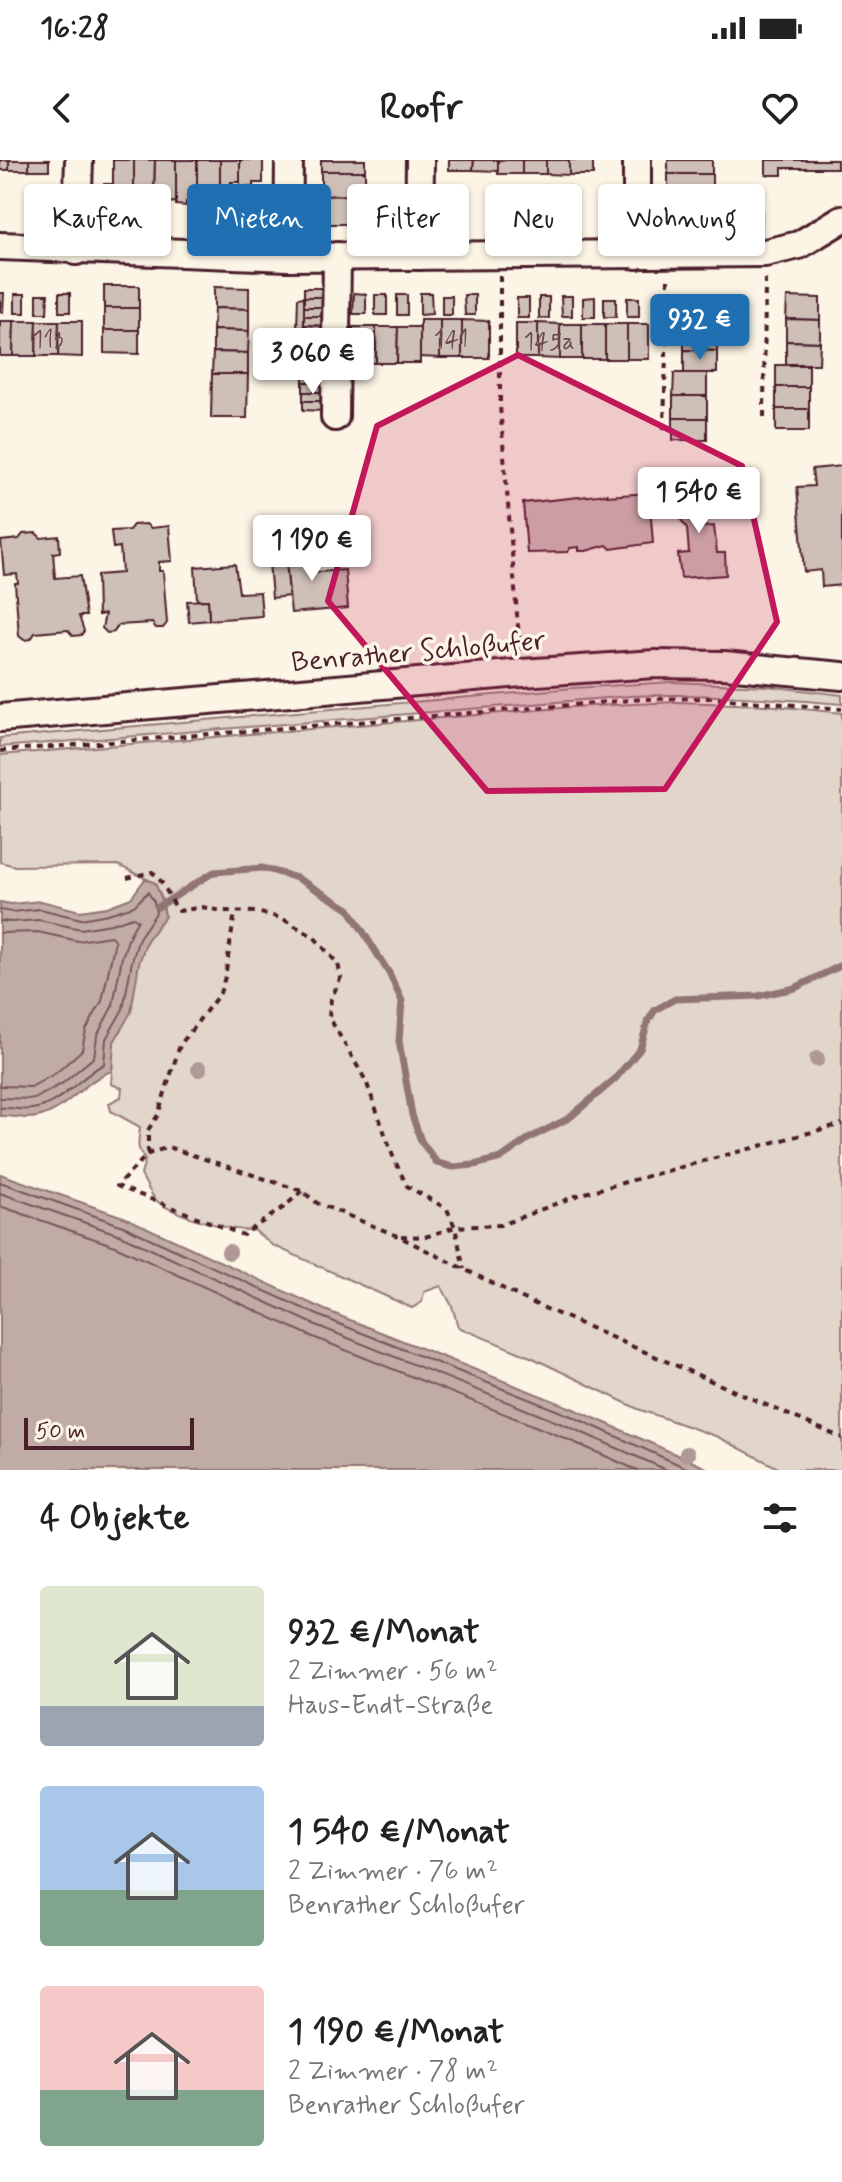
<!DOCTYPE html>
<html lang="de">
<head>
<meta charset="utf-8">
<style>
	body { margin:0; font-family:Mynerve,sans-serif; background:#f2f2f2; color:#222; height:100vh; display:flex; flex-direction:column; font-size:30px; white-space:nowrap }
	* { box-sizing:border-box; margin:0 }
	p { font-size:26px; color:#767676 }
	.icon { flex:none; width:44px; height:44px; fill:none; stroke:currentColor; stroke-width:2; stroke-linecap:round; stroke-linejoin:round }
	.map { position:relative; height:1310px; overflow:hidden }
	.drawer { display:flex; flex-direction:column; background:#fff; flex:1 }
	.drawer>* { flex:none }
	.hud { position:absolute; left:24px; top:24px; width:794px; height:72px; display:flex; gap:16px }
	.scale { position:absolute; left:24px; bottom:20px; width:170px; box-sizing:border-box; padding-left:8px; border:4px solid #4a1f2b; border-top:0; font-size:22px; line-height:28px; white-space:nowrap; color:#4a1f2b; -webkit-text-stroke:6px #fcf5e5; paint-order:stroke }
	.price { position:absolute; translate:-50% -68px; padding:0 18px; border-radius:8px; background:#fff; color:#222; font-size:26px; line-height:52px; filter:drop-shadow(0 2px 4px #0008) }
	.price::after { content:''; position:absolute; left:50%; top:48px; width:24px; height:18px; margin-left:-12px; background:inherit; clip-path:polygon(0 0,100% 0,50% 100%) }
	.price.on { background:#1f6fb2; color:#fff }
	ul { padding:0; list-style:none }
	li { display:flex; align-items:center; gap:24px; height:200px; padding:0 40px }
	li span { display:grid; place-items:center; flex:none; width:224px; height:160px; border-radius:8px; color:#555 }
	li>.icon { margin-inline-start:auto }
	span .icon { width:96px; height:96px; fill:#fffc; stroke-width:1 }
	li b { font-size:34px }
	h2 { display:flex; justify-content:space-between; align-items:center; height:96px; padding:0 40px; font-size:34px }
	.pill { padding:0 28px; border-radius:8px; background:#fff; box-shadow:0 2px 6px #0004; font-size:28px; line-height:72px }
	.pill.on { background:#1f6fb2; color:#fff }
	.status { display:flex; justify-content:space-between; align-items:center; height:56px; padding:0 40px; background:#fff; direction:ltr }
	.status svg { height:22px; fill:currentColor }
	header { display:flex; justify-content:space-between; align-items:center; height:104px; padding:0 40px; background:#fff; font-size:36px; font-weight:700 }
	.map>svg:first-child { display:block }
</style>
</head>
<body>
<div class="status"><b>16:28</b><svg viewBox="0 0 49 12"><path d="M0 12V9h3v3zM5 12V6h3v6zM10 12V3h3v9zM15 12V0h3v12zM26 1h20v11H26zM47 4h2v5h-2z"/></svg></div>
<header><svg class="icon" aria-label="back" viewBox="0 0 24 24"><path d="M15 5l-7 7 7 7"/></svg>Roofr<svg class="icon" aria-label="heart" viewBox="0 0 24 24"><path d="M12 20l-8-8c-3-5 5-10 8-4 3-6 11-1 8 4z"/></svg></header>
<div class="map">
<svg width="842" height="1310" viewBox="0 0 842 1310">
	<rect width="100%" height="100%" fill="#fcf5e5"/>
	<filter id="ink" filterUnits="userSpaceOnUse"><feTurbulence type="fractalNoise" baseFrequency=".0125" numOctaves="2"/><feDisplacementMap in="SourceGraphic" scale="16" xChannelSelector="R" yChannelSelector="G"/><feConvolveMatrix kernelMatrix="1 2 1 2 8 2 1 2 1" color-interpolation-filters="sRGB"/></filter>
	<g filter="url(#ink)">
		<g fill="#e2d5ca" stroke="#967a7a" stroke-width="2">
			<path d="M672 522 767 526 842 535V544C771 538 702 533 631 536L0 587V578L572 528Z"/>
			<path d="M676 542 765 545 842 553V1310H782L718 1277 638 1249 533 1198 458 1167 452 1146 441 1126 424 1132 422 1142 412 1148 272 1085 254 1070C233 1072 175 1055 158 1042 151 1036 146 1023 141 1015L145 1000C135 986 139 982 140 967L111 951 109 943 121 937 122 928 111 924 114 884 110 878 147 780 165 756 162 740 155 723 118 705 15 706 0 702V595L572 547Z"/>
		</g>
		<g fill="#c0aca5" stroke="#917474" stroke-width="2">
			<path d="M145 719 155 723 162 740 165 756 147 780 139 803 131 852 114 882 112 911C84 920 68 950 37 957 25 960 13 955 0 956V742L11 744 41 741 80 751 107 747 131 738Z"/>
			<polygon points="0,1014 126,1058 325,1150 574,1249 711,1310 0,1310"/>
		</g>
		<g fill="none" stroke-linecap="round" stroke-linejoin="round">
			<g stroke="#79575c" stroke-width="2">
				<path d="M0 750 12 752 40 749 81 759 108 754 134 746 148 732 154 742 156 753 139 778 132 801 123 849 106 879 104 904C79 917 61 945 32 949 22 951 11 947 0 948"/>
				<polyline points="0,761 12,762 39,760 81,769 111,764 133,757 138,760 130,774 122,797 113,845 97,876 94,897 63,923 34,939 0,938"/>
				<polyline points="0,773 38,772 78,781 111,776 115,781 102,841 86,870 82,890 56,913 31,927 0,926"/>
				<polyline points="0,1022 123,1066 322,1157 571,1256 691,1310"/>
				<polyline points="0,1033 120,1075 318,1166 567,1266 667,1310"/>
				<polyline points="0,1046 115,1086 313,1177 562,1277 637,1310"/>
			</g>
			<polyline stroke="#917474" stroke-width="7" points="158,747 214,712 263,708 297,718 349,749 389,813 402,841 399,881 412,955 421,981 437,1003 453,1007 474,1005 501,998 528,979 569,958 615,919 640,889 648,861 655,850 675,839 758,836 795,828 842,805"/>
		</g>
		<g fill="#cfc0b7" stroke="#4a1f2b" stroke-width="2">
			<rect x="0" y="0" width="9" height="10"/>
			<rect x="9" y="0" width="20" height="10"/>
			<rect x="29" y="0" width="20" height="10"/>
			<polygon points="113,0 134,0 134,40 122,40 122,51 104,51 104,24 113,24"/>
			<polygon points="134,0 155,0 154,40 134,44"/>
			<polygon points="155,0 176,0 176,42 154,44"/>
			<polygon points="176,0 197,0 197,42 186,42 186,46 176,45"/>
			<polygon points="197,0 220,0 220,42 197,45"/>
			<polygon points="220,0 240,0 240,22 231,22 231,26 220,26"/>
			<polygon points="240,0 263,0 263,23 253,23 253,27 240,27"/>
			<rect x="321" y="0" width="44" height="11"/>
			<polygon points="449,0 474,0 473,10 449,10"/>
			<polygon points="474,0 498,0 498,11 473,10"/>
			<rect x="498" y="0" width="24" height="14"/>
			<rect x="522" y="0" width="24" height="14"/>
			<polygon points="546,0 569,0 569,15 546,14"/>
			<rect x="569" y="0" width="24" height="15"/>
			<rect x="668" y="0" width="44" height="14"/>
			<polygon points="766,0 837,0 837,8 782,8 782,15 766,15"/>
			<polygon points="321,11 365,11 365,35 321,36"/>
			<rect x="668" y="14" width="44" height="21"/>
			<rect x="737" y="32" width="10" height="19"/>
			<polygon points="747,32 757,33 756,51 747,51"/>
			<polygon points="365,35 365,64 321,64 321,36"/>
			<rect x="668" y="35" width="44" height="26"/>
			<rect x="104" y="126" width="35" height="22"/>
			<polygon points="214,127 249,128 249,149 214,148"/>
			<polygon points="304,128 325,128 324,137 304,137"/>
			<polygon points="0,133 4,133 3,152 0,151"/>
			<rect x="59" y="133" width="11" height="19"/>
			<polygon points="354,133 366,134 366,154 353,154"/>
			<polygon points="420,133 431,133 432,154 420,155"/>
			<rect x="15" y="134" width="10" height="19"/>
			<polygon points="37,134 48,134 47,153 37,153"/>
			<rect x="375" y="135" width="12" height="20"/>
			<rect x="397" y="135" width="10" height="20"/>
			<polygon points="464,135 475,135 475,155 465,155"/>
			<rect x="442" y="136" width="10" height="19"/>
			<polygon points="561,136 572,136 572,156 562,156"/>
			<rect x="304" y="137" width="20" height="10"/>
			<polygon points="304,137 304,168 297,168 298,138"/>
			<rect x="539" y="137" width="10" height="21"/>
			<polygon points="595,137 595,157 583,157 583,138"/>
			<polygon points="787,137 820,138 820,160 786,159"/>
			<rect x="517" y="138" width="12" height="20"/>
			<rect x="604" y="138" width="12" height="19"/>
			<rect x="627" y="138" width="12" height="19"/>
			<polygon points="685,146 718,146 718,169 684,168"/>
			<rect x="304" y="147" width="20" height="9"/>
			<rect x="104" y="148" width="35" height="22"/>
			<polygon points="214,148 249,149 249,171 213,170"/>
			<polygon points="304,156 324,156 324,166 304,165"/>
			<polygon points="786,159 820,160 820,182 786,181"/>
			<polygon points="420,160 440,160 440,198 420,197"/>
			<rect x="440" y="160" width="22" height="38"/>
			<polygon points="462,160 489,161 489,198 462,198"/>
			<polygon points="0,161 14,161 13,196 0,196"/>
			<polygon points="14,161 37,161 36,196 13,196"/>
			<polygon points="37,161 59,161 58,196 36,196"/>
			<polygon points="59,161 82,161 82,197 58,196"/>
			<rect x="516" y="163" width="22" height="35"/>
			<polygon points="538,163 560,164 560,199 538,198"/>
			<rect x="560" y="164" width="22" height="35"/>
			<rect x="582" y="164" width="23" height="35"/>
			<rect x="605" y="164" width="22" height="35"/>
			<rect x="627" y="164" width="22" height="35"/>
			<polygon points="304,165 324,166 324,175 304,175"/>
			<polygon points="353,167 376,167 376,203 353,202"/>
			<polygon points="376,167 398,167 397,203 376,203"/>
			<polygon points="398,167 420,167 420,203 397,203"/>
			<polygon points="684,168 718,169 717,191 684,190"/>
			<polygon points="104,170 139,170 139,194 104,193"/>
			<polygon points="213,170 249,171 248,193 213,192"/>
			<polygon points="304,175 324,175 324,185 304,184"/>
			<polygon points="786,181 820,182 819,204 786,204"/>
			<polygon points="304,184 324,185 324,194 303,194"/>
			<polygon points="684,190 717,191 717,213 684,213"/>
			<polygon points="213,192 248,193 248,214 212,214"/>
			<polygon points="303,194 324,194 324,204 303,203"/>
			<polygon points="303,203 324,204 323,213 303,213"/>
			<rect x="776" y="205" width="33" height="22"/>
			<rect x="303" y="213" width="20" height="9"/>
			<polygon points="674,213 707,213 707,236 673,236"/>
			<polygon points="212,214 248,214 247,258 211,258"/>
			<rect x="303" y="222" width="20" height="10"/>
			<rect x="776" y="227" width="33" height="22"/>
			<rect x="303" y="232" width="20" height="9"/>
			<rect x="673" y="236" width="34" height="22"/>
			<polygon points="303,241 323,241 323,251 303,250"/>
			<rect x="776" y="249" width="33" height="22"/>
			<rect x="673" y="258" width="34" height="22"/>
			<polygon points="842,306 842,425 822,427 821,410 804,412 797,327 814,326 812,309"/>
			<polygon points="694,315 695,329 680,339 676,334 659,335 658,319"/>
			<polygon points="707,320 719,338 699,352 704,367 714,366 717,393 725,393 726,415 681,418 678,394 689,393 687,368 670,345"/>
			<polygon points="649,333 653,383 611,389 607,385 586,391 579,391 579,387 570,388 568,392 527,393 523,343 607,334 607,336"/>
			<polygon points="146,364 151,368 169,366 172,401 159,402 159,411 163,411 167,463 163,468 156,468 152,463 118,465 114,472 107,473 102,468 105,454 98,455 97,415 122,413 120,387 113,388 111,371 129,370 133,365"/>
			<polygon points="36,373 41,378 59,376 60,392 53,393 55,418 80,416 86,456 79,456 84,471 81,475 73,476 68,470 35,473 31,479 24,480 19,476 15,423 18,423 17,414 4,415 1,381 19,379 23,374"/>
			<polygon points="305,382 308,408 317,412 345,410 348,448 291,453 286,401 283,401 282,384"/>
			<polygon points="286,401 289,436 272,438 269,402"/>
			<polygon points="235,404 239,433 260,432 262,456 209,460 208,440 197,440 195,407"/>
			<polygon points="208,440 209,460 189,462 187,441"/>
		</g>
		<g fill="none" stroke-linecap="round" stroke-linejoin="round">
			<g stroke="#4a1f2b" stroke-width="32">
				<g id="minor">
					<polyline points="637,0 637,95"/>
					<polyline points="0,86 288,97 765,93 799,85 842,59"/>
					<polyline points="76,91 79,0"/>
					<polyline points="746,93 747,55"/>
					<polyline points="419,96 420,0"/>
					<polyline points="288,97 289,0"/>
					<polyline points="335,257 337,96"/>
					<polyline points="0,558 522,513 655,504 724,505 842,516"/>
				</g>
			</g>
			<g stroke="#4a1f2b" stroke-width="4" stroke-dasharray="6 6" stroke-linecap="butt">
				<polyline points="500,116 500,246 520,491"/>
				<polyline points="764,257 765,115"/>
				<polyline points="664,269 668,118"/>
				<polyline points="0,591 644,539 711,538 842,549"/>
				<path d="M127 718 152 712C164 720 169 740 179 751L202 747 222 751 256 752 281 758 314 777 338 804 341 817 331 839 329 857 366 921 394 999 407 1026 447 1049 455 1067 464 1109"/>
				<polyline points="148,994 148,970 158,955 180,885 220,833 225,817 235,752"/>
				<polyline points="302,1031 284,1047 243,1075 117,1026 148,994 168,987 302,1031 317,1043 398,1076 526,1140 842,1278"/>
				<polyline points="401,1076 425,1077 455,1067 501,1065 581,1034 842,964"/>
			</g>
			<use href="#minor" stroke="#fcf5e5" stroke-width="26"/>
		</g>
		<g fill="#af9895">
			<circle cx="817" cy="899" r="8"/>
			<circle cx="199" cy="909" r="8"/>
			<circle cx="229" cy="1092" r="8"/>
			<circle cx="687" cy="1294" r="8"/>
		</g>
	</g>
	<path fill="#c2185b" fill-opacity="0.2" stroke="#c2185b" stroke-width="6" stroke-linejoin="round" d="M518 195 742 306 777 462 665 629 487 631 328 441 377 266Z"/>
	<g text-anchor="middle" stroke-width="7" stroke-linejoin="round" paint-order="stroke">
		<g font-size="24" fill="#6b474e">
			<text x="48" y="187">113</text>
			<text x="451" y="187">141</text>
			<text x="549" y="189">145a</text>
		</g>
		<g font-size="28" fill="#4a1f2b" stroke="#fcf5e5">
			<text transform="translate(418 490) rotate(-5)" y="10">Benrather Schloßufer</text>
		</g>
	</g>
</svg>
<div class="scale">50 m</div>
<b class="price on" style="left:700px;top:202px">932 €</b>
<b class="price" style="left:313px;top:236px">3 060 €</b>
<b class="price" style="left:699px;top:375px">1 540 €</b>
<b class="price" style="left:312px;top:423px">1 190 €</b>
<div class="hud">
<a class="pill">Kaufen</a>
<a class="pill on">Mieten</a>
<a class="pill">Filter</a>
<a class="pill">Neu</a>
<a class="pill">Wohnung</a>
</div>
</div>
<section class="drawer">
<h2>4 Objekte<svg class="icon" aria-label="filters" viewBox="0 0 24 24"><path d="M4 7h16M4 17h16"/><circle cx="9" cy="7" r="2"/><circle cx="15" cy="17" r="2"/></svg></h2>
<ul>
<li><span style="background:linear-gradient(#dfe7d0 75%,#9aa5b1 0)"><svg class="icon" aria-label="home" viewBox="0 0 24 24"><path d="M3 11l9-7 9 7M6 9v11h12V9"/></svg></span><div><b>932 €/Monat</b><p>2 Zimmer · 56 m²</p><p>Haus-Endt-Straße</p></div></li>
<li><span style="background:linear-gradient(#a9c7e8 65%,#7fa58c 0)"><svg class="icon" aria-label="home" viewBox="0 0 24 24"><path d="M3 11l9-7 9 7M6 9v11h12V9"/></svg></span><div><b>1 540 €/Monat</b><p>2 Zimmer · 76 m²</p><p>Benrather Schloßufer</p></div></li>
<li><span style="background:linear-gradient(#f6c9c9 65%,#7fa58c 0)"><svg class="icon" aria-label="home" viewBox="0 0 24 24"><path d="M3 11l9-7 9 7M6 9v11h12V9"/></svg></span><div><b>1 190 €/Monat</b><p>2 Zimmer · 78 m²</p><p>Benrather Schloßufer</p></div></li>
</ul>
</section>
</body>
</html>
